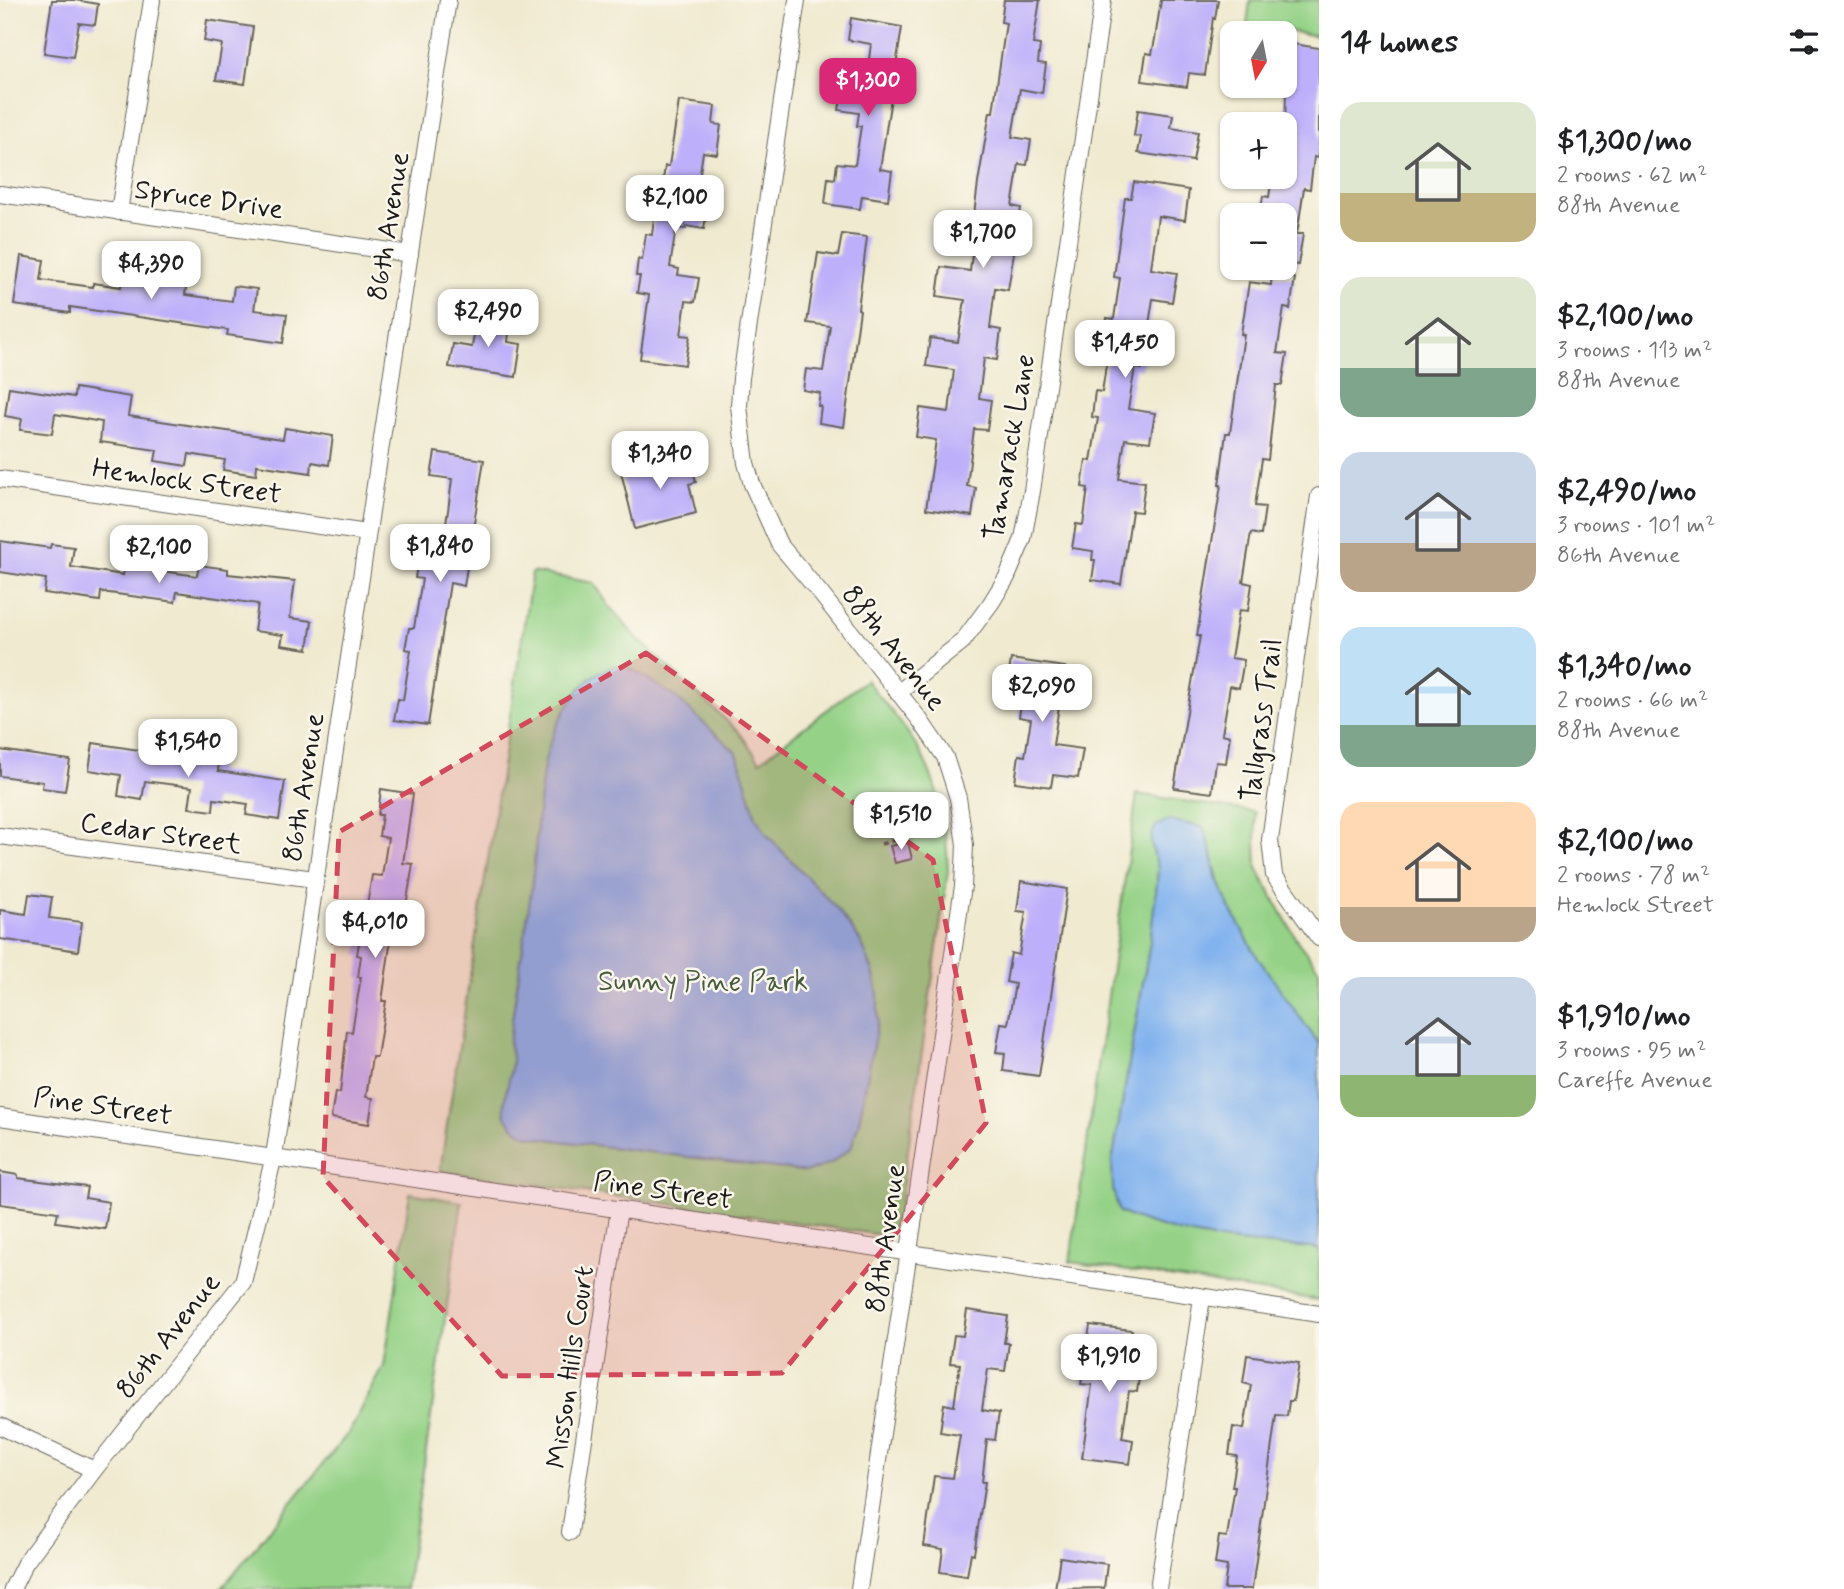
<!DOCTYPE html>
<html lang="en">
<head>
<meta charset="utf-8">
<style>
	body { margin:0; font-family:Mynerve,sans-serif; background:#f6f6f6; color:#202124; height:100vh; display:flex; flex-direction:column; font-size:26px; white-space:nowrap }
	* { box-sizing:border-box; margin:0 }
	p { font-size:23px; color:#757577 }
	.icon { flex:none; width:38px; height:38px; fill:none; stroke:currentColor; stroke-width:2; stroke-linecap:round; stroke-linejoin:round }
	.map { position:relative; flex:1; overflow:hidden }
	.sheet { display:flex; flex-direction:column; background:#fff; width:525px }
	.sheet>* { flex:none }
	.needle { width:46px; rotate:190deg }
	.buttons { position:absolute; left:1220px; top:21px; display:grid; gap:14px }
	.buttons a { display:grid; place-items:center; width:77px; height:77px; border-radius:14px; background:#fff; box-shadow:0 2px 5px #0004; font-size:35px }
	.price { position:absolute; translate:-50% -60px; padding:0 16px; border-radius:14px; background:#fff; color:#222; font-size:23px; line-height:46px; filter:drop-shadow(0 2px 4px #0008) }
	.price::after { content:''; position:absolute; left:50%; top:42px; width:21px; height:16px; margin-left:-10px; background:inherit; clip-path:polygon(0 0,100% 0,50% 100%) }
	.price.selected { background:#db2777; color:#fff }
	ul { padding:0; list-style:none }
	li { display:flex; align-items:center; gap:21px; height:175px; padding:0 21px }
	li span { display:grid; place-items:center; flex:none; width:196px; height:140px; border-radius:21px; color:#555 }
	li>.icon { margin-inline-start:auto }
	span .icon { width:84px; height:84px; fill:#fffc; stroke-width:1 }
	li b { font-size:30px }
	h2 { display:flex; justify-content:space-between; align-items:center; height:84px; padding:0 21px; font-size:30px }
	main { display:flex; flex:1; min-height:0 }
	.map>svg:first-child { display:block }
</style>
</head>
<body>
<main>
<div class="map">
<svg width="1319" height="1589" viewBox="0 0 1319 1589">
	<rect width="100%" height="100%" fill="#fbf7ec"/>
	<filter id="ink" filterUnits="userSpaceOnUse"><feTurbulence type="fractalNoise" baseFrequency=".0143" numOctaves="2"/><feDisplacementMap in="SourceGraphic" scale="14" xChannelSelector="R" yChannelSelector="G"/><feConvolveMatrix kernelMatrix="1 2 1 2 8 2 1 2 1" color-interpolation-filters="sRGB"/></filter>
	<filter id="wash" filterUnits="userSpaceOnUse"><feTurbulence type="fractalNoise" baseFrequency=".00686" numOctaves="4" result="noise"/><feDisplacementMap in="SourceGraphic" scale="28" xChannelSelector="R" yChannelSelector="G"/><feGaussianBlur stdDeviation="1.57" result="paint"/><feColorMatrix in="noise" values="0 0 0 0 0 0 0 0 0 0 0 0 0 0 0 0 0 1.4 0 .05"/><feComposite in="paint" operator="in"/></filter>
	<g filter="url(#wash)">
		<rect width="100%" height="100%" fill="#f0ead0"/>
		<g fill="#95d287" stroke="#587752" stroke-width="2">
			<polygon points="1250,0 1319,0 1319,36 1247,25"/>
			<path d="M532 572 594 583 609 606 637 638 739 732 760 761 866 680C881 699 897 717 910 736 938 775 947 824 948 871L900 1205C896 1223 894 1235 874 1234L440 1171Z"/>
			<path d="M1137 794 1255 812 1257 868 1298 942 1319 969V1044C1276 984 1225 924 1211 850L1151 843 1158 868 1157 883 1150 942 1112 1163 1119 1212C1158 1229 1206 1240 1248 1243 1271 1245 1295 1246 1319 1249V1300L1070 1262Z"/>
			<polygon points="410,1193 462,1202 406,1589 221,1589 350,1431 384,1366"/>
		</g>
		<g fill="#83b3ee" stroke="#506885" stroke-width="2">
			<path d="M618 666 633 670 674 696 737 753 756 817 767 835 838 910 861 942 873 971 878 994V1020L859 1122 851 1148 831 1163 807 1172 553 1140C545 1138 533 1138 525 1134 488 1116 512 1087 512 1059 512 1053 510 1047 509 1042 516 989 525 937 532 884 537 843 537 796 546 757 554 724 581 670 618 666Z"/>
			<path d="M1169 820 1203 827 1211 850 1216 877 1229 906 1258 958 1319 1044V1249C1295 1246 1271 1245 1248 1243 1206 1240 1158 1229 1119 1212L1113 1189 1112 1163 1150 942 1157 883 1158 868 1151 843 1152 833 1157 825Z"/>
		</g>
		<g id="blocks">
			<g fill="#bdaffa">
				<polygon points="52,0 75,0 98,4 95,25 79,23 73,57 44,53"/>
				<polygon points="1004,0 1040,0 1033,44 1040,45 1038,63 1046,64 1042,93 1020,89 1012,137 1031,140 1027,165 1019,164 1012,206 1021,208 1008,290 995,288 990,328 1001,330 997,360 984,358 979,398 991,400 987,430 974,429 967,486 976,488 972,516 926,509 936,440 916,437 920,408 949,412 954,370 926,366 930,338 958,342 965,300 937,296 941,267 970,271 975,230 972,230 978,183 990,112 993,112 1006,23 1001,22"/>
				<polygon points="1161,0 1218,0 1215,19 1213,18 1205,75 1189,73 1187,87 1142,81 1146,53 1152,54 1155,39"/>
				<polygon points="851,18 902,27 880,169 892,171 888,200 862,196 860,209 825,204 828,178 835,179 837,163 855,165 861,126 857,126 859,113 839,110 843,86 865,89 871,44 848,40"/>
				<polygon points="207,20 253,27 245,84 216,80 222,44 204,41"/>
				<polygon points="1287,43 1319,48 1319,158 1314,157 1310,189 1304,188 1297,234 1303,234 1298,265 1284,263 1284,215 1260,215 1263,196 1269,197 1272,177 1284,177 1286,88 1284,88 1284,61"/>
				<polygon points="679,101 715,106 713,124 721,125 717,154 703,152 696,200 708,202 704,229 686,226 686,229 676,228 670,267 679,269 678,275 699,278 695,302 686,301 681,335 690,336 685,365 640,359 649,295 637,293 640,276 636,276 638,259 642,260 646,234 652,235 657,194 661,195 665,166 669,166"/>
				<polygon points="1138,110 1173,115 1171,128 1198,132 1193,161 1138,153 1141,137 1134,136"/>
				<polygon points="1134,182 1189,190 1185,220 1158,216 1151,269 1177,273 1172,302 1153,299 1142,369 1135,368 1128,409 1155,413 1150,442 1125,439 1119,479 1145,482 1141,512 1132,511 1121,584 1092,580 1095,560 1092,560 1093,551 1072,548 1076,524 1083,525 1088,488 1082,487 1086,460 1091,461 1098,418 1092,417 1095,391 1102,392 1109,347 1103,347 1107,318 1114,319 1120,278 1114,277 1125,198 1131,198"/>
				<polygon points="842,234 867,237 858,309 860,310 844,427 819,423 821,406 818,406 820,393 803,390 806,369 823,371 830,326 807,323 818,253 838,256"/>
				<polygon points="21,256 44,260 41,280 93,287 93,283 121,287 124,266 188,274 185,295 232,301 234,286 257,289 254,310 287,314 283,343 227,335 228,330 70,307 70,313 14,305"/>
				<polygon points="1272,275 1295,278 1290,309 1284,308 1277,353 1287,354 1282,385 1276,385 1268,460 1262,459 1255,506 1265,507 1261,535 1251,533 1243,582 1252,584 1248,611 1239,610 1231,658 1244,660 1239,688 1230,686 1222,734 1230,736 1226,763 1216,762 1212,793 1174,788 1200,636 1197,636 1221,485 1219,485 1226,433 1230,433 1244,335 1241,334 1249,282 1271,285"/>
				<polygon points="477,314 505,318 504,329 509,332 508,342 521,344 516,377 449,367 453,344 472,347"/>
				<polygon points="9,387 74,397 75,388 131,397 128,416 213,429 283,439 285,428 333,436 329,465 312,462 311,473 257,465 256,475 223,470 225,460 189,454 187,466 155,461 157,450 100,442 102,422 55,414 52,434 20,430 22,419 5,416"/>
				<polygon points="435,452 484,460 464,586 450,583 428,725 394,720 398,699 403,700 411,650 405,649 409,628 414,628 422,579 415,578 419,554 440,557 448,511 452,479 431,476"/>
				<polygon points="689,454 696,482 689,484 696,513 635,529 621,472"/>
				<polygon points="0,541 50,548 51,544 74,547 71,567 123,575 127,545 150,549 147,569 197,576 199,565 228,569 228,574 295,581 290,618 312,621 308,649 281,645 283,635 254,631 258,604 177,592 175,602 101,592 100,601 44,593 46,579 0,572"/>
				<polygon points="1011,659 1065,667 1053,745 1083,749 1078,778 1053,775 1051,787 1015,782 1019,755 1025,756 1031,719 1019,717 1023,690 1007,688"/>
				<polygon points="93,743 219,762 218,771 285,781 279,820 246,815 248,804 214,799 213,811 189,808 192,787 145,781 142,800 118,796 121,775 89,770"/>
				<polygon points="0,750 70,760 65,791 42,788 43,782 0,776"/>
				<polygon points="381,789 413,794 403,863 413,864 405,912 395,911 382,1001 386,1001 377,1057 372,1057 366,1097 373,1098 369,1124 331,1118 335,1092 340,1093 347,1031 352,1032 361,977 358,977 361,956 357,955 361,930 363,930 372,875 382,876 388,838 379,836 382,815 378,815"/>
				<polygon points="908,842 912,859 895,863 890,846"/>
				<polygon points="1021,881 1067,889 1039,1076 1003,1071 1005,1053 996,1052 1001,1023 1008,1024 1015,984 1006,982 1011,953 1019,955 1026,912 1017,911"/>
				<polygon points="29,894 52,897 49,918 82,922 78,951 0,939 0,910 26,914"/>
				<polygon points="0,1172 18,1175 18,1178 87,1187 85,1198 109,1202 105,1229 56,1222 58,1212 0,1204"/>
				<polygon points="967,1310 1008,1316 1004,1343 1009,1343 1005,1371 988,1369 982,1410 999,1413 995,1440 987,1439 982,1482 985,1482 974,1554 971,1553 967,1576 940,1572 943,1549 924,1546 934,1476 953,1478 960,1435 940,1432 944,1404 954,1406 960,1364 950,1363 954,1335 963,1336"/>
				<polygon points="1090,1325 1132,1330 1127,1362 1141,1364 1137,1392 1129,1391 1122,1438 1133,1440 1130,1464 1082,1458 1092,1385 1081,1384"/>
				<polygon points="1247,1355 1299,1363 1293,1401 1289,1401 1287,1416 1276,1415 1252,1589 1224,1589 1227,1566 1215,1564 1219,1536 1227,1537 1235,1487 1232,1487 1237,1456 1229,1455 1233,1427 1244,1429 1251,1385 1243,1383"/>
				<polygon points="1060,1557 1107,1564 1104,1588 1055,1589"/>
			</g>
		</g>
	</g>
	<g filter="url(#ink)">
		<use href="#blocks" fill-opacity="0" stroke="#66645b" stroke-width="2"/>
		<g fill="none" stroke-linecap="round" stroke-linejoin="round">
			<g stroke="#66645b" stroke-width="18">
				<g id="minor">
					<polyline points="797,0 741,378 739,406 746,463 752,484 779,544 821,594 920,720 945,757 958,798 965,845 963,886 859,1589"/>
					<polyline points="0,194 410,254"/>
					<polyline points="119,212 152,0"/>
					<polyline points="0,479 367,533"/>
					<polyline points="1319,496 1270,840 1274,875 1319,938"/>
					<polyline points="898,693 963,641 991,603 1007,577 1023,539 1032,491 1103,0"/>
					<polyline points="0,836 314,879"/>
					<polyline points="0,1117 1319,1314"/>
					<polyline points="0,1426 94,1470"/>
					<polyline points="570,1532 619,1209"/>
					<polyline points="12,1589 25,1563 94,1470 243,1282 274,1156 448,0"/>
					<polyline points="1158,1589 1202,1298"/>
				</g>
			</g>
			<polyline stroke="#66645b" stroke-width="3.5" stroke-dasharray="5 5" stroke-linecap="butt" points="881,844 911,836 932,834"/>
			<use href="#minor" stroke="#fff" stroke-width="16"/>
		</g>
	</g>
	<path fill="#d1495b" fill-opacity="0.2" stroke="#d1495b" stroke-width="5" stroke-dasharray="14 9" stroke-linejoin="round" d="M646 653 933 860 986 1123 782 1373 502 1376 323 1177 339 832Z"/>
	<g text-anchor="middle" stroke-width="5" stroke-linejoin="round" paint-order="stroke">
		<g font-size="28" fill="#1c1c1c" stroke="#fbf7ec">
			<text transform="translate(209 198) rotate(8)" y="10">Spruce Drive</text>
			<text transform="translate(387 226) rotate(-81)" y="10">86th Avenue</text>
			<text transform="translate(1008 447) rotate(-80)" y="10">Tamarack Lane</text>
			<text transform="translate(187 480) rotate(8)" y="10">Hemlock Street</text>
			<text transform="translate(895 647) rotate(52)" y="10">88th Avenue</text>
			<text transform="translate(1260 720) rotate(-82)" y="10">Tallgrass Trail</text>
			<text transform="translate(302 787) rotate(-81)" y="10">86th Avenue</text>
			<text transform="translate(161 832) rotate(8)" y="10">Cedar Street</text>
			<text transform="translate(103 1105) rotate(8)" y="10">Pine Street</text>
			<text transform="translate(663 1189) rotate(8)" y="10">Pine Street</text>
			<text transform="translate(884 1238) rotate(-82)" y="10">88th Avenue</text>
			<text transform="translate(167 1335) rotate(-52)" y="10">86th Avenue</text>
			<text transform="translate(569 1367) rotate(-82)" y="10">Misson Hills Court</text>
		</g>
		<g font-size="28" fill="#465c41" stroke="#fbf7ec">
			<text x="703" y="990">Sunny Pine Park</text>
		</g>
	</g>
</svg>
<div class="buttons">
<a><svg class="needle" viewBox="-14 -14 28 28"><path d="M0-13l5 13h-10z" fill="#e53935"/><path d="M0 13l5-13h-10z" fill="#757577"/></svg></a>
<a>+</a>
<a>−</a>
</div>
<b class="price selected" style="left:868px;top:118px">$1,300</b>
<b class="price" style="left:675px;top:235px">$2,100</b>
<b class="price" style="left:983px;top:270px">$1,700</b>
<b class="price" style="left:151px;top:301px">$4,390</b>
<b class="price" style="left:488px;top:349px">$2,490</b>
<b class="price" style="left:1125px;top:380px">$1,450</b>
<b class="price" style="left:660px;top:491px">$1,340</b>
<b class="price" style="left:440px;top:584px">$1,840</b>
<b class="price" style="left:159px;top:585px">$2,100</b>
<b class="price" style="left:1042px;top:724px">$2,090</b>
<b class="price" style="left:188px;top:779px">$1,540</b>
<b class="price" style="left:901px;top:852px">$1,510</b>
<b class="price" style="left:375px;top:960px">$4,010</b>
<b class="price" style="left:1109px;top:1394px">$1,910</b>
</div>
<section class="sheet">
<h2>14 homes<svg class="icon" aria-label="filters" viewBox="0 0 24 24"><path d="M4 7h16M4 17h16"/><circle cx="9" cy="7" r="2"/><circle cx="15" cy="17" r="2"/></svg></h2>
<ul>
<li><span style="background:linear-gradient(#dfe7d0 65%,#c2b280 0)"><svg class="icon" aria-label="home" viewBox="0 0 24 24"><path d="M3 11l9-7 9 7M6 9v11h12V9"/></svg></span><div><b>$1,300/mo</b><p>2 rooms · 62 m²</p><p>88th Avenue</p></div></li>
<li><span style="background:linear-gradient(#dfe7d0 65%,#7fa58c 0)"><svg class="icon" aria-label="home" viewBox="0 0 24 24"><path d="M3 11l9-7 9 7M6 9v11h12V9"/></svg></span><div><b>$2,100/mo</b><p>3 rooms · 113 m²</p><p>88th Avenue</p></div></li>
<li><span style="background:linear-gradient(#c9d6e8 65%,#b9a48a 0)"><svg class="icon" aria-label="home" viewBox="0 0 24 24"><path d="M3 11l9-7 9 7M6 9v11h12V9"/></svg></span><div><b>$2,490/mo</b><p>3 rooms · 101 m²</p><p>86th Avenue</p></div></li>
<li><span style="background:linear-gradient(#bfe0f5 70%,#7fa58c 0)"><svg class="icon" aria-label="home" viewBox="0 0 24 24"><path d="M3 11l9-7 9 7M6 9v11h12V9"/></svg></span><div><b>$1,340/mo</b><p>2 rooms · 66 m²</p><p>88th Avenue</p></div></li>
<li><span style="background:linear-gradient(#ffd9b3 75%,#b9a48a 0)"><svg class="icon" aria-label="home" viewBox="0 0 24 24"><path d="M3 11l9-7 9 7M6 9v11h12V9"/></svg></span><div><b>$2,100/mo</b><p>2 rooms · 78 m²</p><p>Hemlock Street</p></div></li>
<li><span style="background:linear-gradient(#c9d6e8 70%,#8fb573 0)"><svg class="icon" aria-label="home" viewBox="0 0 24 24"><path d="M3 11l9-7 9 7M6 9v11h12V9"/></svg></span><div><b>$1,910/mo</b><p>3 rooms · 95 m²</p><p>Careffe Avenue</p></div></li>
</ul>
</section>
</main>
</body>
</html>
